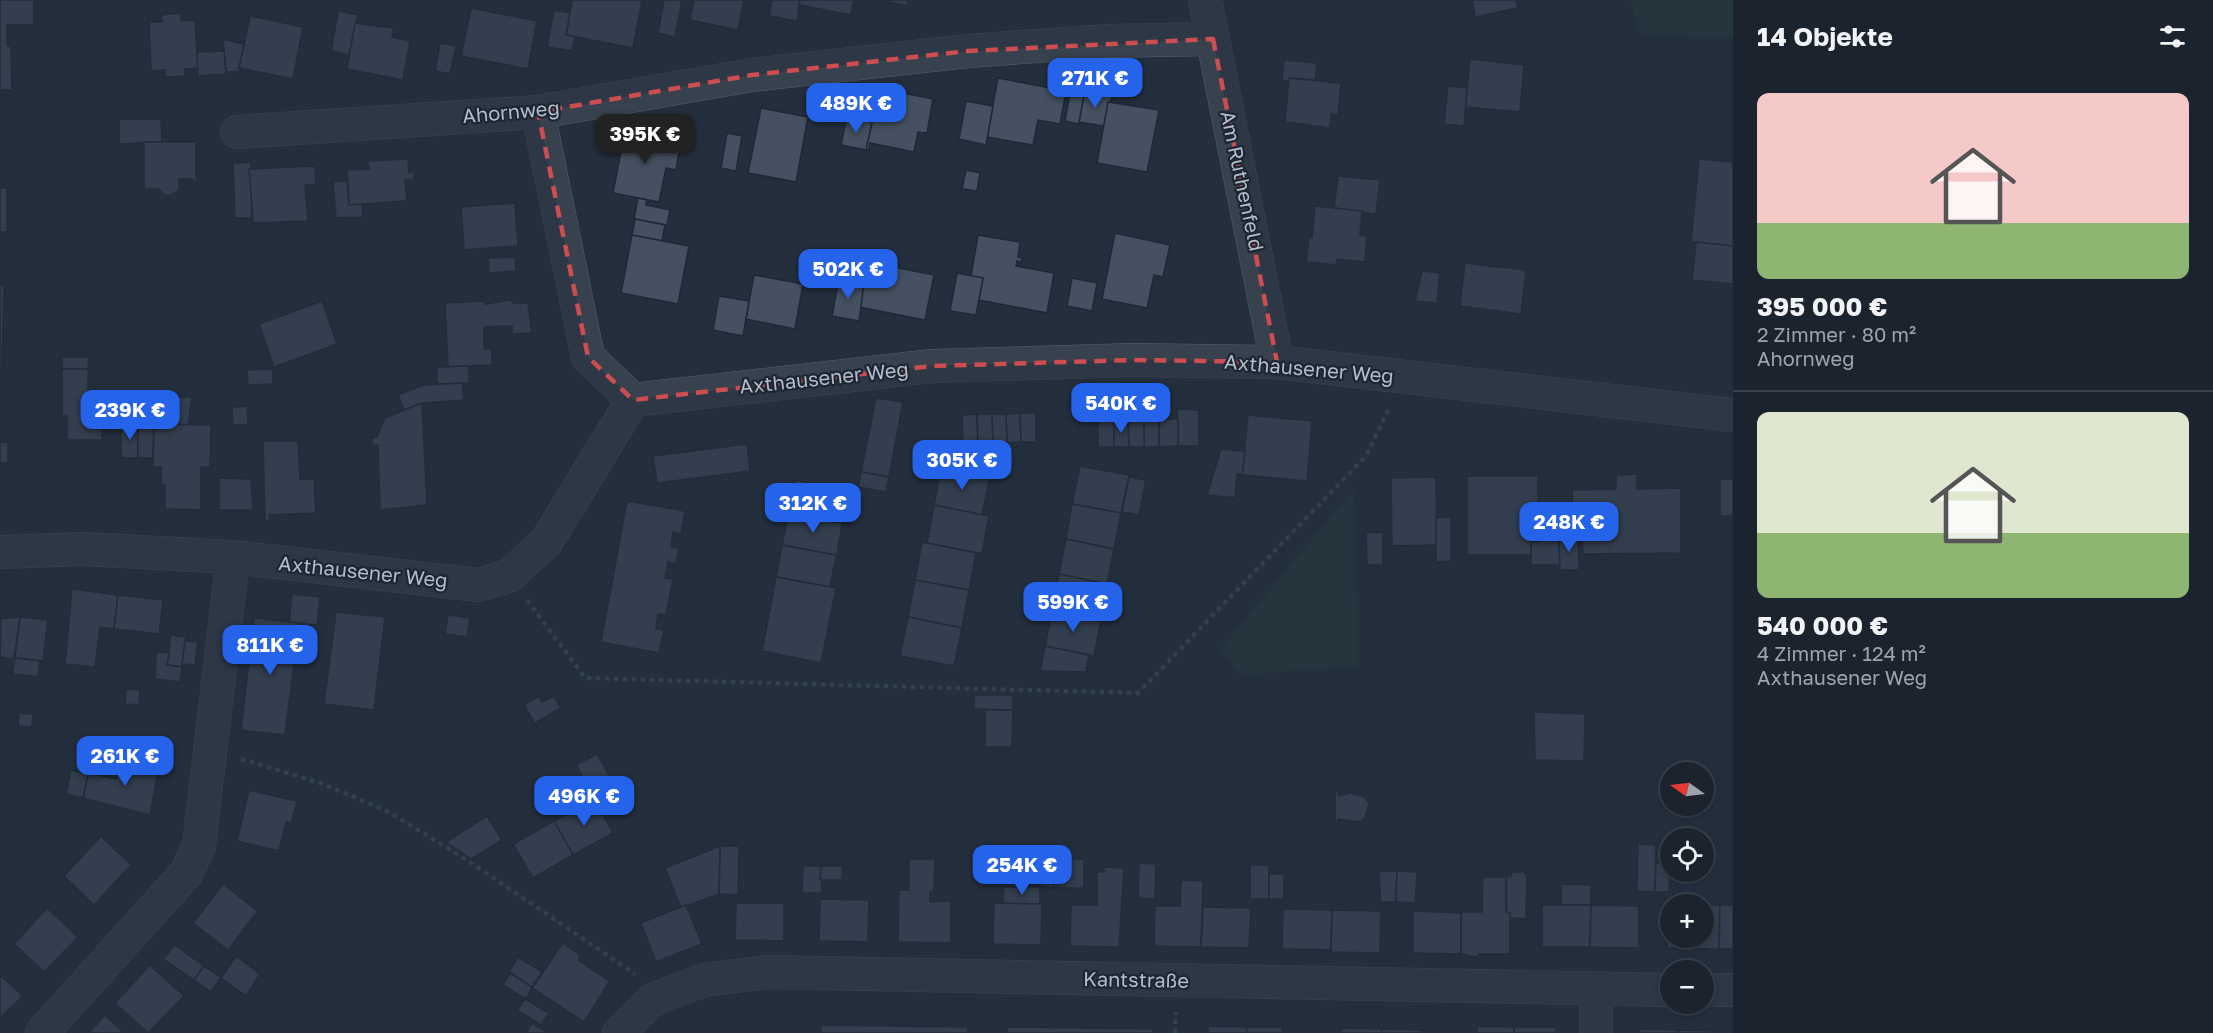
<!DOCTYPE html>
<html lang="de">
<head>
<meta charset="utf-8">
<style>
	body { margin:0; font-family:"Golos Text",sans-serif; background:#242b36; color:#f1f3f6; height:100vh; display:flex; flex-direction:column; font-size:22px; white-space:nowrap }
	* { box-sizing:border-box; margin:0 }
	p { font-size:20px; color:#a0a4aa }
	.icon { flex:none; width:33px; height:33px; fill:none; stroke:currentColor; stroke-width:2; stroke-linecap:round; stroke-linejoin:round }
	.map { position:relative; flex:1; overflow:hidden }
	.drawer { display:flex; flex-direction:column; background:#1b232e; width:480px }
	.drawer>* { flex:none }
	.needle { width:39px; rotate:284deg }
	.fabs { position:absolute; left:1660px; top:762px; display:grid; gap:12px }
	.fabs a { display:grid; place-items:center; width:54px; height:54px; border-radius:50%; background:#1b232e; box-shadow:0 3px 9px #0003,0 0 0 2px #39404a; font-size:30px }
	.price { position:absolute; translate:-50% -51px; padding:0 14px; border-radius:12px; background:#2563eb; color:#fff; font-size:20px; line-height:39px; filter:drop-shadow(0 2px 3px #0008) }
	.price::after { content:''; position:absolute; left:50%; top:36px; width:18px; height:14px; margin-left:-9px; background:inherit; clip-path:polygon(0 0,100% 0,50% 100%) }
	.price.selected { background:#222; color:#fff }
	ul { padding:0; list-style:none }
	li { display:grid; align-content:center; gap:12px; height:318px; padding:0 24px }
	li+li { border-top:2px solid #39404a }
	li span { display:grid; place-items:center; height:186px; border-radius:12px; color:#555 }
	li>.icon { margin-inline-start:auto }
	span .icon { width:108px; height:108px; fill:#fffc; stroke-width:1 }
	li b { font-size:26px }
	h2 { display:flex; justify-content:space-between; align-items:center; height:72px; padding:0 24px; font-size:26px }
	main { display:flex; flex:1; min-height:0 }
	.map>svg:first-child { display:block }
</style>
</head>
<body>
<main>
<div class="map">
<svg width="1733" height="1033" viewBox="0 0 1733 1033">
	<rect width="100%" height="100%" fill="#242f3e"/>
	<g fill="#263c3f">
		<polygon points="1630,0 1733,0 1733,37 1641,35"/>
		<polygon points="1355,488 1357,666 1242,675 1220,650"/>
	</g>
	<g fill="#455162" stroke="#1f2835" stroke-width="1.5">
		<polygon points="0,0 34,0 34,25 7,25 7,46 11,46 12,90 0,90"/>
		<polygon points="572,0 642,0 633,48 566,35"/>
		<polygon points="664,0 682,0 675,37 658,33"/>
		<polygon points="694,0 744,0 738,30 690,20"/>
		<polygon points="772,0 800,0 797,21 769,16"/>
		<polygon points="800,0 854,0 851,15 799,5"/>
		<polygon points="880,0 908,0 907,6"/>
		<polygon points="1472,0 1516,0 1518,8 1475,17"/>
		<polygon points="471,8 537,21 528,69 461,56"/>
		<polygon points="554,10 570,13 566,35 575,37 572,51 547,47"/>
		<polygon points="338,11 358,15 349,55 332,51 330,59"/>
		<polygon points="181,13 181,21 195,20 198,68 185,69 185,76 165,77 165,70 151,71 149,22 162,22 161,15"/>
		<polygon points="250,16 303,27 293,79 239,68"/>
		<polygon points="355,23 394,28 392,37 410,41 403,80 347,69"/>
		<polygon points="223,39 244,44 239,68 241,71 226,72"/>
		<polygon points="440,43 456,46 450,74 435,71"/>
		<polygon points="224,51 226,74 198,76 197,52"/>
		<polygon points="1470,59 1524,65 1520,112 1465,107"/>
		<polygon points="1284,60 1317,63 1315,80 1289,78 1289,81 1282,81"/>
		<polygon points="998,78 1066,91 1060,124 1038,120 1033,145 987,137"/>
		<polygon points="1289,78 1341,83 1338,115 1331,114 1330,128 1285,122"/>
		<polygon points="1448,86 1467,88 1464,126 1444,124"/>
		<polygon points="879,88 933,99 927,133 918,132 914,152 870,143 869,150 866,150"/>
		<polygon points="1071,88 1085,91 1079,124 1065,121"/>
		<polygon points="1085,91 1112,96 1104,126 1079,122"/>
		<polygon points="966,101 993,106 986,145 959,139"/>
		<polygon points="1108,102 1159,110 1147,172 1097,163"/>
		<polygon points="761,108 808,117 796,182 748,173"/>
		<polygon points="847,117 872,122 866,150 841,145"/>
		<polygon points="119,119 161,119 162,142 119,144"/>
		<polygon points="625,130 681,140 676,170 666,168 659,202 613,193"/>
		<polygon points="727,133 742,136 736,171 721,168"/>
		<polygon points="144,142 196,142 196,189 193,179 179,179 179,189 172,195 164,195 158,189 144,189"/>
		<polygon points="408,159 409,173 414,172 414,179 405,180 407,201 349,205 347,170 369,169 368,161"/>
		<polygon points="1699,159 1733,162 1733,246 1691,242"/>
		<polygon points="251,162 252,218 235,218 233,163"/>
		<polygon points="315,166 316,184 305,185 308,221 253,223 249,169"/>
		<polygon points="966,170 980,173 977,191 962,189"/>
		<polygon points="1338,176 1380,180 1376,214 1334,208"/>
		<polygon points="347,181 349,205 362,204 363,217 336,218 333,182"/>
		<rect x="0" y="188" width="7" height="44"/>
		<polygon points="638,198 647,200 646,205 670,210 667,225 634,219"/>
		<polygon points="515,203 518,246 464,250 461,207"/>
		<polygon points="1315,206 1362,211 1360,235 1367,236 1365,262 1337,259 1336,265 1306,262 1309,237 1312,238"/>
		<polygon points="635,219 665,225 662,241 632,235"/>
		<polygon points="1115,233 1170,245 1163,277 1154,275 1147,308 1102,299"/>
		<polygon points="632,235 689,246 678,304 621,293"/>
		<polygon points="978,235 1020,242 1018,257 1022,258 1021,262 1017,261 1016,266 1054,273 1047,313 979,300 983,278 971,276"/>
		<polygon points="1696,242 1733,246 1733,284 1692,280"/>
		<polygon points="515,257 516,271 489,273 488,258"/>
		<polygon points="868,262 934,275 925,320 859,307"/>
		<polygon points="1465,263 1526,270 1521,314 1460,306"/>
		<polygon points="1422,271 1440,273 1437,303 1415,301"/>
		<polygon points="957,273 983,278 976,315 950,311"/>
		<polygon points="754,275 803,284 795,329 746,319"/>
		<polygon points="839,278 864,283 859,321 832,316"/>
		<polygon points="1072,278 1097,283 1092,311 1067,306"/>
		<polygon points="0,285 4,285 2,369 0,369"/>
		<polygon points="719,296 749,301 743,336 713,330"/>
		<polygon points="510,300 513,303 528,303 532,333 515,334 512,337 512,326 484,327 484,349 492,349 492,364 494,365 448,367 445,303 485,301 485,304"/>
		<polygon points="322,301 337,344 274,367 259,324"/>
		<polygon points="62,357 89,357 88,369 62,369"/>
		<polygon points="469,366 469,383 437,384 437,367"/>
		<polygon points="62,369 88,369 88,397 102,397 102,440 67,440 67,416 62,416"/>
		<polygon points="273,369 273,384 248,385 247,370"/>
		<polygon points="462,383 464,400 422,403 404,410 398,395 424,385"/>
		<polygon points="162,397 192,397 188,425 161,424"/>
		<polygon points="876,398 903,402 889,477 861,472"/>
		<polygon points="422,403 427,505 380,510 378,445 372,446 372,439 377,437 385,418"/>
		<polygon points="247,406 248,425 233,425 232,407"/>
		<polygon points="1177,409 1199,410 1199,446 1178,446"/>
		<polygon points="1020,413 1021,442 1007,443 1006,414"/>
		<polygon points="1020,413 1036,413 1036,442 1021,442"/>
		<polygon points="977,414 978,443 963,444 962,415"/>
		<polygon points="977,414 992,414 993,443 978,443"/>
		<polygon points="992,414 1006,414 1007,443 993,443"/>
		<polygon points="1248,415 1312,421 1307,481 1242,475"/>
		<polygon points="1159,419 1178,419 1178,446 1159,447"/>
		<polygon points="1159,419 1159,447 1144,447 1144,420"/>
		<rect x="1098" y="420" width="16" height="27"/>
		<polygon points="1114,420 1128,420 1129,447 1114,447"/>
		<polygon points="1128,420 1144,420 1144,447 1129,447"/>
		<rect x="121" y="424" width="17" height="34"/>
		<polygon points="138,424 154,424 153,458 138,458"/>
		<polygon points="154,424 211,425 210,467 201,467 201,510 165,509 165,485 161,485 161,467 153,467"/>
		<polygon points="263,441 298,441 300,479 314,479 316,513 269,515 270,521 265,521"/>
		<rect x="0" y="442" width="8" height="21"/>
		<polygon points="747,444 750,471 657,483 653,456"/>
		<polygon points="1221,449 1245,451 1242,475 1237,474 1235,498 1207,495"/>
		<polygon points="1080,466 1134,476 1129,477 1121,513 1072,504"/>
		<polygon points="941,468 990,477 982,515 934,505"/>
		<polygon points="861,472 889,477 886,492 858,487"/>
		<polygon points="1637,474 1637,489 1681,488 1681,553 1583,554 1582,530 1573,531 1572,490 1616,489 1616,475"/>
		<polygon points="1467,476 1538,476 1538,542 1531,542 1531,555 1467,555"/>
		<polygon points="1129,477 1146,480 1139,515 1122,512"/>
		<polygon points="1436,477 1437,545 1392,546 1391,478"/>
		<polygon points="219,478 251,479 253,510 219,510"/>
		<rect x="1720" y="479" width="13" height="37"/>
		<polygon points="795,480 849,490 843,523 852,525 789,513"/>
		<polygon points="627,501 685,511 681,534 673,532 671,547 679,548 676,564 668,562 665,578 673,579 666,615 658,614 656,629 664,630 659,653 601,642"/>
		<polygon points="1072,504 1121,513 1114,549 1066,539"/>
		<polygon points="934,505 989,516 982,554 927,543"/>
		<polygon points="789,513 852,525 842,524 837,555 846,557 782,545"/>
		<polygon points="1451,517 1451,561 1436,562 1436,518"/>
		<polygon points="1383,532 1383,565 1367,565 1366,533"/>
		<polygon points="1538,536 1559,536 1560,565 1531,565 1531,542 1538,542"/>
		<polygon points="1559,536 1578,536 1579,570 1560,570"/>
		<polygon points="1066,539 1114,549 1107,584 1059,574"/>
		<polygon points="922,542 982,554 976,553 969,590 915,580"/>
		<polygon points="782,545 846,557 836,556 830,587 776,577"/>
		<polygon points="1059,574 1107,584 1101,620 1052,610"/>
		<polygon points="776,577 836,588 821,663 762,651"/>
		<polygon points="915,580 969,590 962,628 908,617"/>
		<polygon points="72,589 118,595 114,629 100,627 95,667 65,664"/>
		<polygon points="292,594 320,597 317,625 289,622"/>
		<polygon points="118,595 163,600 159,634 114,629"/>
		<polygon points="1052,610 1101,620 1094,655 1100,657 1045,646"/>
		<polygon points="336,612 385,617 374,710 324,704"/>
		<polygon points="448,615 470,618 467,637 445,634"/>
		<polygon points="20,617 48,620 43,661 15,658"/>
		<polygon points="20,617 14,659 0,657 1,619"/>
		<polygon points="908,617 962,628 954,666 900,656"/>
		<polygon points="254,618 299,623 285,735 241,730"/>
		<polygon points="171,635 186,637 182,667 167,665"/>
		<polygon points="185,641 198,642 195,665 182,664"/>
		<polygon points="1045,646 1089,655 1086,672 1040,671"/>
		<polygon points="156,652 169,653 167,665 182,667 180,682 155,679"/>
		<polygon points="15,658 40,661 38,677 13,674"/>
		<polygon points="126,689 140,690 139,705 125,704"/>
		<polygon points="974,695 1013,695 1013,710 974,709"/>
		<polygon points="539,696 542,702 554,696 561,708 535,723 538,729 524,705"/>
		<polygon points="985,710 1013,710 1012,747 985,747"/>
		<polygon points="1534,712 1585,714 1584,761 1535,760"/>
		<polygon points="19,713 33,714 32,727 18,726"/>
		<polygon points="597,754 612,780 590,791 576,765"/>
		<polygon points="121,757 159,766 150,815 83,798 88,773 116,779"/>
		<polygon points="71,770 88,774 83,798 66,794"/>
		<polygon points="249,790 297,801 291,824 286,822 279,851 237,841"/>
		<polygon points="1335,791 1338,791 1338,796 1350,793 1365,797 1369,804 1365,818 1359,822 1338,819 1337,824 1335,824"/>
		<polygon points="594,799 613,833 573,855 554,821"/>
		<polygon points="487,816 502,840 471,859 446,842"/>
		<polygon points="554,821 573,855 533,878 513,844"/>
		<polygon points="101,836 131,865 94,905 64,876"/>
		<polygon points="1638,844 1656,845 1655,892 1637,891"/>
		<polygon points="720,846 739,846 738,895 719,894"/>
		<polygon points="720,846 719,894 681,908 665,868"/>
		<polygon points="909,859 935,859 934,892 930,892 930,902 951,901 951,943 898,942 899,890 909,890"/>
		<polygon points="1041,859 1055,859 1054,888 1040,887"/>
		<polygon points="1055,859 1084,859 1084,888 1054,888"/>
		<polygon points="1139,863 1156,864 1155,899 1138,898"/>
		<polygon points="1656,863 1670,863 1669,892 1655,892"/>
		<rect x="1250" y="865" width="19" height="34"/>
		<polygon points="803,866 821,866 822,893 802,893"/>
		<polygon points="821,866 843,866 842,880 820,880"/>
		<polygon points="1104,867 1124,868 1119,947 1070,946 1071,905 1097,905 1097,872 1104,872"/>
		<polygon points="1379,871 1397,871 1396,902 1381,902 1381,911"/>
		<polygon points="1397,871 1417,872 1415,903 1396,902"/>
		<polygon points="1512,872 1524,872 1527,875 1526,919 1510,918 1510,913 1506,912 1506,877 1511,876"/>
		<rect x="1269" y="874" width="15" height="25"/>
		<polygon points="1483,877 1506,877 1506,912 1510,913 1510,954 1480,954 1477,957 1461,954 1461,912 1482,912"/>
		<polygon points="1181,880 1203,881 1201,947 1154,946 1155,906 1180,906"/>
		<polygon points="223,884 258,911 228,950 193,923"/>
		<polygon points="1561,884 1591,885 1591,905 1561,905"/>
		<polygon points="1004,887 1040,887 1040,904 1003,904"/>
		<polygon points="820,899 869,900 868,942 819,941"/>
		<polygon points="736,903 784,903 784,941 735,940"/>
		<polygon points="994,903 1042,904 1041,945 993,944"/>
		<polygon points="1668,904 1684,904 1671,904 1671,938 1704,938 1704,905 1720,905 1719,949 1667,948"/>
		<polygon points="686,905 702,944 656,962 641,923"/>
		<polygon points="1542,905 1591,905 1590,947 1542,947"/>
		<polygon points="1591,905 1639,906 1639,948 1590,947"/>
		<polygon points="1720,905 1733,905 1733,949 1719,949"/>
		<polygon points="1203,907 1251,908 1249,948 1201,947"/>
		<polygon points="47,908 78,937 44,972 14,944"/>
		<polygon points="1283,909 1332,910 1331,950 1282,949"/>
		<polygon points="1332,910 1381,911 1380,953 1331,952"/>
		<polygon points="1413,911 1461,913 1461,954 1413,953"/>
		<polygon points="563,943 580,955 578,960 610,981 584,1022 532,988"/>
		<polygon points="175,945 204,966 194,980 163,959"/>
		<polygon points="236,956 260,974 246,996 221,978"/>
		<polygon points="518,957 542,972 532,987 509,972"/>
		<polygon points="150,965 184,996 148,1033 115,1003"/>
		<polygon points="204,966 221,978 211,992 194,980"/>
		<polygon points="510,973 532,987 526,999 503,985"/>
		<polygon points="0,975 23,996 0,1018"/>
		<polygon points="525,999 549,1013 541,1025 517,1010"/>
		<polygon points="105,1015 124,1033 89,1033"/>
		<polygon points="532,1023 549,1033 526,1033"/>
		<polygon points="821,1025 968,1027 968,1033 821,1033"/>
		<polygon points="1208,1026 1247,1027 1247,1033 1208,1033"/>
		<polygon points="1477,1026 1514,1027 1514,1033 1477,1033"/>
		<polygon points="1007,1027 1153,1029 1153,1033 1007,1033"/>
		<rect x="1247" y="1027" width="35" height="6"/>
		<rect x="1514" y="1027" width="42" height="6"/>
		<polygon points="1341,1028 1382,1029 1382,1033 1341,1033"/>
		<polygon points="1382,1029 1422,1030 1422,1033 1382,1033"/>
		<polygon points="1639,1029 1679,1030 1679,1033 1639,1033"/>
		<polygon points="1679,1030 1719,1031 1719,1033 1679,1033"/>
	</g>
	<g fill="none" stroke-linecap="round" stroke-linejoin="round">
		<g stroke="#565f6c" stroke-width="34">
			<g id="minor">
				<polyline points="1205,0 1277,362"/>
				<polyline points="237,132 538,112 752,75 968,51 1107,41 1213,39"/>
				<polyline points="633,400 932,366 1133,360 1277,362 1733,415"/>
				<polyline points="0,552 84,549 233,557 478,585 509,576 546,542 633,400 588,357 538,112"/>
				<polyline points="1704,990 1733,990"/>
				<polyline points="42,1033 187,872 199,845 233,557"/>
				<polyline points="619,1033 652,1000 704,980 766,972 1671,990"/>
				<polyline points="1596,1033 1596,990"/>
			</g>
		</g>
		<g stroke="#44595c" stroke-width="4" stroke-dasharray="4.5 4.5" stroke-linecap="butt">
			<polyline points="527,600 585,678 1138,693 1366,456 1390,407"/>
			<polyline points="241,759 323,784 387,811 467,860 635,974"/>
			<polyline points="1175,1033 1176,1012"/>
		</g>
		<use href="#minor" stroke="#38414e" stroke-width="33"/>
	</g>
	<path d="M0 0H1733V1033H0ZM1213 39 1277 362 1133 360 932 366 633 400 588 357 538 112 752 75 968 51Z" fill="#242f3e" fill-opacity=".55" fill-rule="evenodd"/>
	<path fill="none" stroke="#ce4d50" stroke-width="4.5" stroke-dasharray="12 8" stroke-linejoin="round" d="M1213 39 1277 362 1133 360 932 366 633 400 588 357 538 112 752 75 968 51Z"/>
	<g text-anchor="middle" stroke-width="4.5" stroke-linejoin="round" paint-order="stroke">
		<g font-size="20" fill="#b4bcc9" stroke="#1d2633">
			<text transform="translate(511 112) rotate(-5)" y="7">Ahornweg</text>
			<text transform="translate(1242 181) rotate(78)" y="7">Am Ruthenfeld</text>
			<text transform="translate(1309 369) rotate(5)" y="7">Axthausener Weg</text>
			<text transform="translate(824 378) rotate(-6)" y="7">Axthausener Weg</text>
			<text transform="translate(363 572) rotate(6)" y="7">Axthausener Weg</text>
			<text transform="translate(1136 980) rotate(1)" y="7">Kantstraße</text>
		</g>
	</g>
</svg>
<div class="fabs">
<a><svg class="needle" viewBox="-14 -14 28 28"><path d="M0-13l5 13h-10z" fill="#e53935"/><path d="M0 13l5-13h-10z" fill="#a0a4aa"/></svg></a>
<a><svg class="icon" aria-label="locate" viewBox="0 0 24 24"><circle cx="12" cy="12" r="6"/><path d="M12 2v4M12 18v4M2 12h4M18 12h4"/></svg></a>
<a>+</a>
<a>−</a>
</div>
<b class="price" style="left:1095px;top:109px">271K €</b>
<b class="price" style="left:856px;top:134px">489K €</b>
<b class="price selected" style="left:645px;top:165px">395K €</b>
<b class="price" style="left:848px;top:300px">502K €</b>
<b class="price" style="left:1121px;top:434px">540K €</b>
<b class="price" style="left:130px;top:441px">239K €</b>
<b class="price" style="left:962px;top:491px">305K €</b>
<b class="price" style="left:813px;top:534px">312K €</b>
<b class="price" style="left:1569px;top:553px">248K €</b>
<b class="price" style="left:1073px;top:633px">599K €</b>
<b class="price" style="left:270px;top:676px">811K €</b>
<b class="price" style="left:125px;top:787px">261K €</b>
<b class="price" style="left:584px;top:827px">496K €</b>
<b class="price" style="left:1022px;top:896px">254K €</b>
</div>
<section class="drawer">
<h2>14 Objekte<svg class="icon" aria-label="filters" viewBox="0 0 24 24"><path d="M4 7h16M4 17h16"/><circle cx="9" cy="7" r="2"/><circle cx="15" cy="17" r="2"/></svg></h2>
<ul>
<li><span style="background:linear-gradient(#f6c9c9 70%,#8fb573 0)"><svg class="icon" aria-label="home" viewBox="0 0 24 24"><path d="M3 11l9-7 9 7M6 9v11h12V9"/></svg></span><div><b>395 000 €</b><p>2 Zimmer · 80 m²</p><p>Ahornweg</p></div></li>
<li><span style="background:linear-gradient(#dfe7d0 65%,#8fb573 0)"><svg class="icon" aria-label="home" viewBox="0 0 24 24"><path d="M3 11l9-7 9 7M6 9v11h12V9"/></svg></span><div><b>540 000 €</b><p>4 Zimmer · 124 m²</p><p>Axthausener Weg</p></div></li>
</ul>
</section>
</main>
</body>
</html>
